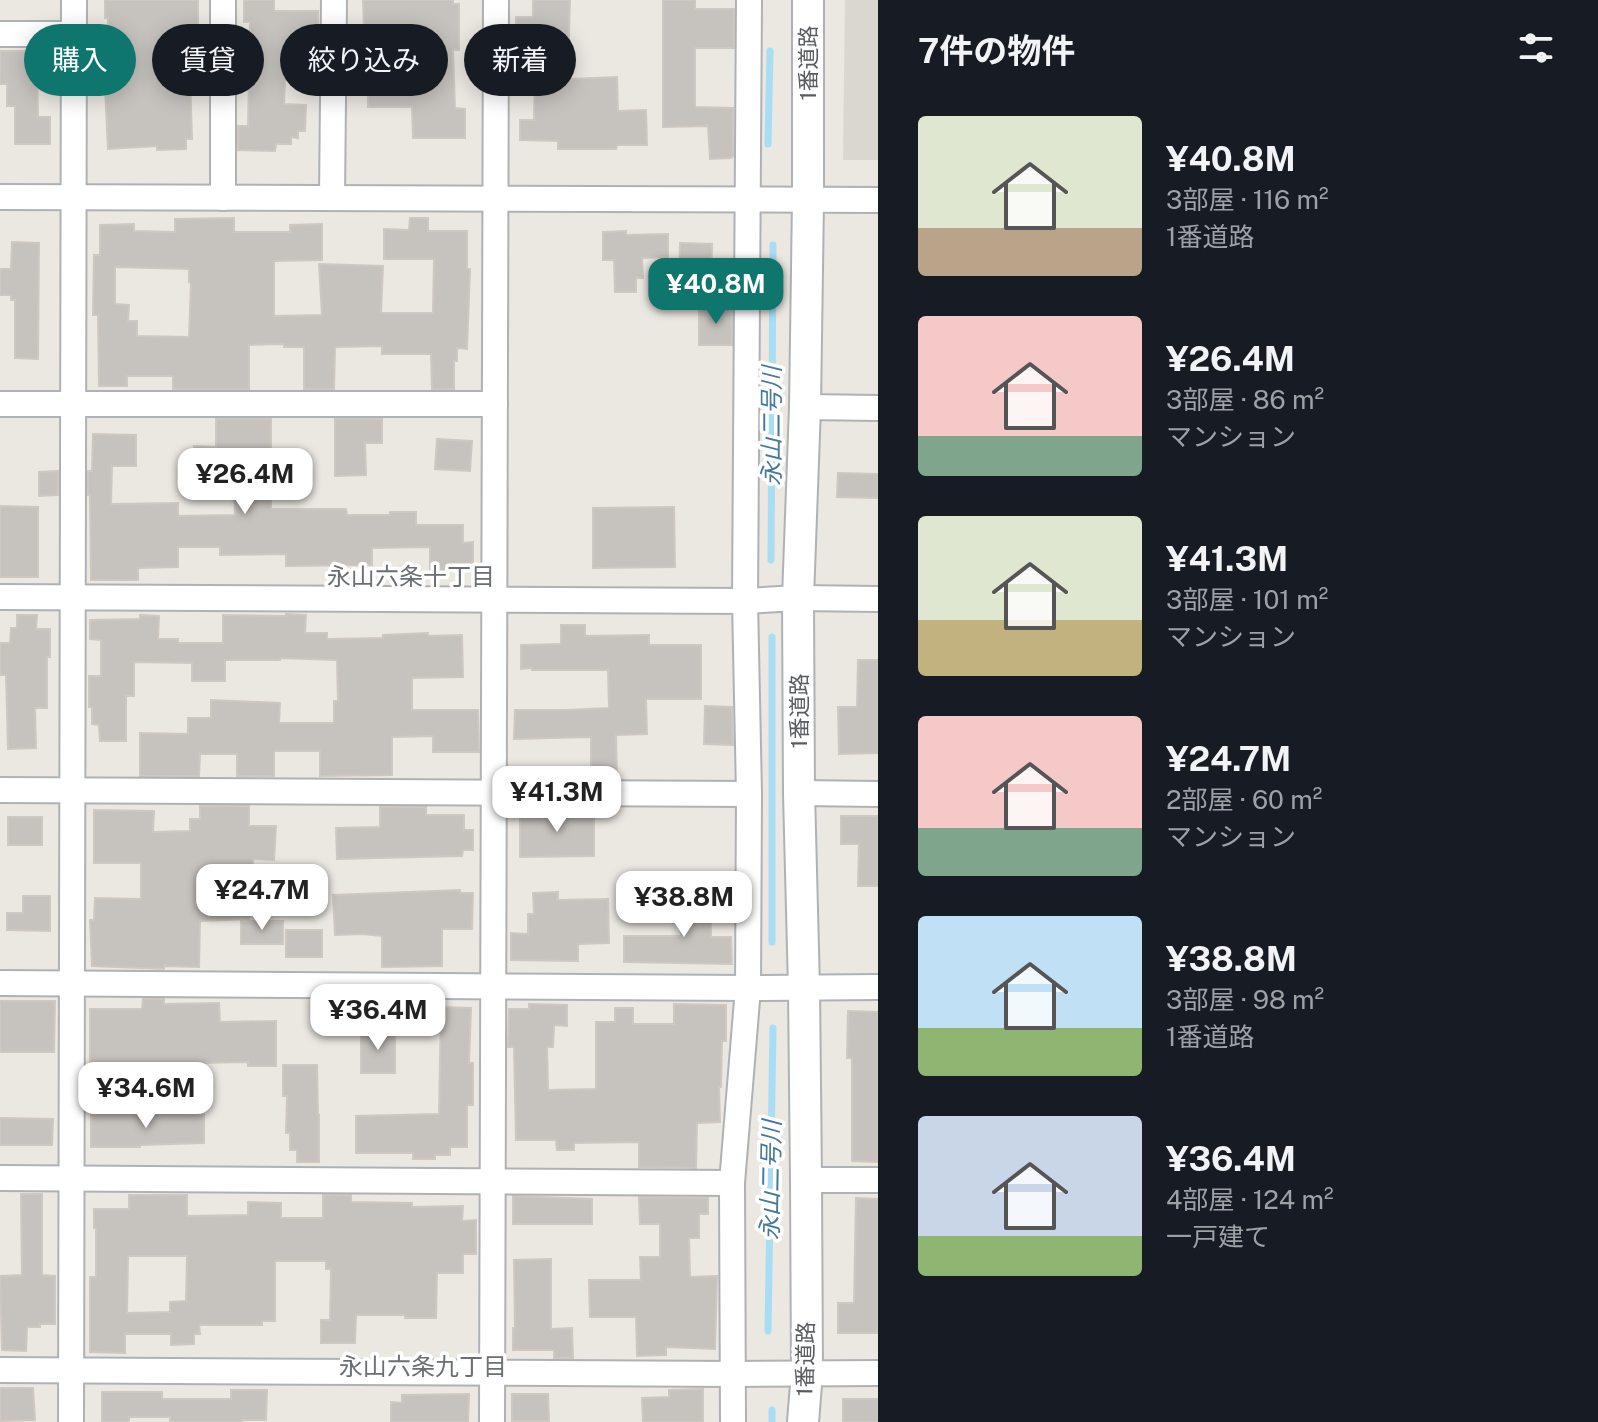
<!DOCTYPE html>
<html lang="ja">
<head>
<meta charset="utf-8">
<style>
	body { margin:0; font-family:"Public Sans","Noto Sans JP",sans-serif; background:#20242c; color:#f1f3f6; height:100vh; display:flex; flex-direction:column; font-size:30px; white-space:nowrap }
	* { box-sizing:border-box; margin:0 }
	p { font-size:26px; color:#9ea1a6 }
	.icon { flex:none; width:44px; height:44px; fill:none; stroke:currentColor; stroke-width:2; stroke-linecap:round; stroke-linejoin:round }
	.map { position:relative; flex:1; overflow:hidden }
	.details { display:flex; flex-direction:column; background:#171b24; width:720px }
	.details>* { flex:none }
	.banner { position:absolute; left:24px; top:24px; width:734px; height:72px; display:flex; gap:16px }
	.price { position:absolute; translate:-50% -68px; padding:0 18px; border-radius:16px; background:#fff; color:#222; font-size:26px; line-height:52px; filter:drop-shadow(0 2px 4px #0008) }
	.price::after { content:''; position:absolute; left:50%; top:48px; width:24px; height:18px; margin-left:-12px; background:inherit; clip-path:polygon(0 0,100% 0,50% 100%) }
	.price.current { background:#0f766e; color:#fff }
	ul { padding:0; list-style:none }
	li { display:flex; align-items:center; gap:24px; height:200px; padding:0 40px }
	li span { display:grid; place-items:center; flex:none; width:224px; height:160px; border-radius:8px; color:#555 }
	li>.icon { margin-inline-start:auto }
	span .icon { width:96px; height:96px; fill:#fffc; stroke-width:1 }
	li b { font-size:34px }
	h2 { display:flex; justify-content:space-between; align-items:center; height:96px; padding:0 40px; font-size:34px }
	.chip { padding:0 28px; border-radius:36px; background:#171b24; box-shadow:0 4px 20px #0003; font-size:28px; line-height:72px }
	.chip.current { background:#0f766e; color:#fff }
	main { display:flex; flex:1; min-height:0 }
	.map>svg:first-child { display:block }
</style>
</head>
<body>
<main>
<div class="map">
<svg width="878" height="1422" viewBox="0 0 878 1422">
	<rect width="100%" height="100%" fill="#ebe7e1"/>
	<polygon fill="#dad6d0" points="845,0 878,0 878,160 843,160"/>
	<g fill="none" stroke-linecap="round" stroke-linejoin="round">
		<g stroke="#a8ddf4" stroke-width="7">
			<polyline points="768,144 770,51"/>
			<polyline points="771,560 773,245"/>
			<polyline points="772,637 772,942"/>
			<polyline points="768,1331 773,1028"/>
			<polyline points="772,1422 772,1410"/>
		</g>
	</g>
	<g fill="#c6c2be" stroke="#cfc8c0" stroke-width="2" fill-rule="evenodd">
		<polygon points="105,0 198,0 198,43 189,43 192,139 186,139 186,149 157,150 157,146 108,149 104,68 107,68 108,18 105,18"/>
		<polygon points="244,0 274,0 274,11 318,11 318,62 286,61 284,104 306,105 305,131 298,131 298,138 291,137 291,144 276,144 275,151 238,150 238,126 248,126 250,22 244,22"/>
		<polygon points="363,0 453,0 453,4 459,4 459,50 453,50 455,108 465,109 465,138 413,138 412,107 368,107 368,57 365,57"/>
		<polygon points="533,0 570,0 568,65 571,65 571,79 617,77 618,111 646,110 647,145 617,145 616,149 558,149 558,141 520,140 520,120 534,120 535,73 515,73 516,17 533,17"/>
		<polygon points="663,0 695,0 695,9 734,9 734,48 695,48 695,107 733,108 733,156 731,158 710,159 708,126 663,127"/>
		<polygon points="0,51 28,51 28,59 37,59 38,117 50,117 50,144 15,144 15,106 7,106 7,84 0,84"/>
		<path d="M234 218V232H290V225L322 224V260L274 261V316L322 315 319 264 383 266 381 313H433L434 259H384V229L409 230 410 218H428V231H467V269H470L467 349 457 348V361H454V389H432L431 354H382V346L335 347 334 389H304V347H284V344L249 345V389H173V376H127V386H99L98 315H93L94 255H100V225L134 224V231L175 232V219ZM115 267 189 269V282L191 283 189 337 137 336V321H128L129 305 115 304Z"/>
		<polygon points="626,231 626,235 668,234 668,257 642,258 643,278 636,278 636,292 615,292 614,260 603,260 603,232"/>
		<polygon points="12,242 39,243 38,359 15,358 15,300 11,300 11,295 0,295 0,269 11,269"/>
		<polygon points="680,243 712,244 711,291 679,291"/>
		<rect x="699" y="307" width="33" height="38"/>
		<polygon points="216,419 271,419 271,509 346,509 347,515 390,515 390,512 416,512 416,525 463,525 463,543 473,542 473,571 430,572 430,547 372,548 372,565 286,566 286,554 220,555 220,547 178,547 178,567 138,568 138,580 91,580 90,495 88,495 88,471 92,471 93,434 136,435 136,466 112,466 111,504 178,503 178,516 235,515 234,478 194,478 194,446 216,447"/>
		<polygon points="335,419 382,419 382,443 365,443 366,475 335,476"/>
		<polygon points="437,439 472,441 470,471 435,469"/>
		<polygon points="58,471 58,495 39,496 39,472"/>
		<polygon points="838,473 878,474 878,498 837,497"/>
		<polygon points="0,506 38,507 38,577 0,577"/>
		<polygon points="674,507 675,567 593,568 593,508"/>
		<polygon points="286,614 306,615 305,633 327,633 327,639 383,638 383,635 428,633 428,636 462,635 463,677 412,678 412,710 478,710 479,752 433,752 433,736 392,737 392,775 320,776 320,751 274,751 274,776 237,776 237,754 200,754 199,776 140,776 140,733 188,734 188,718 211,718 211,700 280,703 279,723 334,723 334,701 338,701 337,660 280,658 280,660 225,660 225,681 192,681 192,663 134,662 134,696 126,696 126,741 100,741 99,725 92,724 92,707 89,707 89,676 101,676 101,640 90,639 90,620 140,619 140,615 159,616 158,639 178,639 178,643 223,643 223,615 286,616"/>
		<polygon points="17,615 37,615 36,629 50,629 50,657 47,657 47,708 35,708 36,748 8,749 6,675 0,675 0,643 10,643 11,628 17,628"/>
		<polygon points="561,625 585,625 585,636 649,635 649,645 701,645 701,699 646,699 647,734 616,735 617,774 591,773 591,737 514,739 515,710 566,710 609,708 608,670 532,670 532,668 521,669 521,645 561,644"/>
		<polygon points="858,660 878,660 878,753 839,754 838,707 857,707"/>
		<polygon points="705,706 732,707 733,745 704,744"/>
		<polygon points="200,806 249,806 249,826 276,826 274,860 253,859 249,919 200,921 199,967 164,966 164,969 92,966 90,920 94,920 95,898 141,899 141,863 94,863 94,810 154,811 153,832 190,831 190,819 200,819"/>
		<polygon points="380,807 426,807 426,815 464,815 464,830 473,830 473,850 463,850 462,856 337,859 336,828 380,827"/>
		<polygon points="520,812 594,812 594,856 520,857"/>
		<polygon points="841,816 878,816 878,886 858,886 859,844 841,844"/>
		<rect x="8" y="817" width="34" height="28"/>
		<polygon points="460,890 460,893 473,893 472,929 442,929 442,966 382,967 382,936 363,934 335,935 333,895"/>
		<polygon points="558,892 558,900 608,899 609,943 578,944 578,961 511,960 511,933 528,934 528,914 534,914 533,893"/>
		<polygon points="710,892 711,937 731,937 732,964 624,962 624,936 681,936 680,893"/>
		<polygon points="23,896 50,896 50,931 7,930 7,913 23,913"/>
		<rect x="241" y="921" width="42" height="23"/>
		<rect x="286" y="930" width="36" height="27"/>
		<polygon points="143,999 164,999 164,1004 219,1003 220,1022 276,1021 276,1066 248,1066 248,1062 197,1063 196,1077 152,1078 152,1081 90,1079 90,1009 142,1009"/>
		<polygon points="0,1001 55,1001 54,1052 0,1052"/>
		<polygon points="529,1004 567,1005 567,1026 554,1025 553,1047 547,1047 548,1090 596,1089 596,1022 615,1022 615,1008 633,1008 633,1024 674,1024 674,1004 726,1005 726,1041 722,1041 721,1087 719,1087 720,1122 697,1123 696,1168 639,1167 639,1142 574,1143 574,1150 557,1150 556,1140 516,1140 514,1047 508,1047 509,1009 529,1009"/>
		<polygon points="441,1007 471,1008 469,1063 473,1063 473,1105 467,1105 467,1147 450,1147 450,1155 435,1155 435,1159 413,1159 413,1153 356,1153 356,1116 439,1114"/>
		<polygon points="848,1011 878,1012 878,1162 852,1161 852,1058 847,1058"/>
		<rect x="361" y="1030" width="34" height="43"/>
		<polygon points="283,1065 317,1065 318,1115 319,1115 319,1162 297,1162 297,1150 290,1150 290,1133 286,1133 287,1096 283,1096"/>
		<polygon points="91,1114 204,1115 204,1143 140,1145 140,1147 91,1147"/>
		<polygon points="0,1118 53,1119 52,1145 0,1145"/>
		<polygon points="21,1194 42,1194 42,1275 55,1276 55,1324 40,1324 40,1327 27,1327 26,1351 2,1350 0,1276 22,1275"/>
		<path d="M129 1195H187V1216L248 1215V1202L281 1203V1218H323V1195H351V1202L412 1203V1207L463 1206 462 1221 476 1220V1254H463V1273H437L436 1318H405V1315H356L355 1343H321V1320H330L331 1269H326V1261H275V1321H262V1325H199L200 1334H194V1344L171 1345V1334H125V1353L90 1352V1277H96V1228H94V1209H129ZM128 1256H187L186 1301 170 1302V1312L127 1313Z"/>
		<polygon points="513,1196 592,1199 592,1224 513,1224"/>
		<polygon points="639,1197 708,1198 708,1214 699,1214 699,1238 689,1238 690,1277 717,1276 715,1349 666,1347 666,1355 637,1356 636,1317 590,1317 589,1280 641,1280 640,1257 660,1257 660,1224 640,1224"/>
		<polygon points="856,1198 878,1199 878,1333 838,1333 838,1303 854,1303"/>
		<polygon points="551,1259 551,1329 572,1328 573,1358 554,1358 554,1350 513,1350 513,1328 515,1328 514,1260"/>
		<polygon points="0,1388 33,1388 35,1420 0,1421"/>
		<polygon points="703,1389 703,1422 643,1422 642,1398 669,1397 669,1390"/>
		<polygon points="231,1390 267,1390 266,1420 242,1420 242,1422 170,1422 170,1417 129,1417 129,1422 102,1422 102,1392 162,1392 162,1399 231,1399"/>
		<polygon points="469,1394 468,1422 391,1422 391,1402 402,1403 402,1395"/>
		<polygon points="512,1394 548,1394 549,1421 512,1421"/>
		<rect x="843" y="1399" width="35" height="23"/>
	</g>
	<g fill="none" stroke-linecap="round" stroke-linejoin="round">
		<g stroke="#afb2b5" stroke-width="28">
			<g id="minor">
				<polyline points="0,34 74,34"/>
				<polyline points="0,197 878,200"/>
				<polyline points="223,198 223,0"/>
				<polyline points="332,198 334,0"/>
				<polyline points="0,404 495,404"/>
				<polyline points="805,407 878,408"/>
				<polyline points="0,597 745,601 798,598 878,599"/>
				<polyline points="0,790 749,794"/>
				<polyline points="799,793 878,794"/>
				<polyline points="0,983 748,988 878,987"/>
				<polyline points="0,1178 732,1183"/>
				<polyline points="806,1180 878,1180"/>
				<polyline points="0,1370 734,1374 878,1373"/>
				<polyline points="71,1422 74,0"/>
				<polyline points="492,1422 496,0"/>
				<polyline points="733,1422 732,1183 748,988 749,794 745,601 749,0"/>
			</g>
		</g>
		<g stroke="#afb2b5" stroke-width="34">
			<polyline id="tertiary" points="803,1422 807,1372 806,1180 804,988 799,793 798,598 805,407 808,200 808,0"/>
		</g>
		<use href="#minor" stroke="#fff" stroke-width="24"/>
		<use href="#tertiary" stroke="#fff" stroke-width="30"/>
	</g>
	<g text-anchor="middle" stroke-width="7" stroke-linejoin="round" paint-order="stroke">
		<g font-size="22" fill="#5a5d60" stroke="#fff">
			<text transform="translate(808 63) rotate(-90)" y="8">1番道路</text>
			<text transform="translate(799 711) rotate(-90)" y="8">1番道路</text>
			<text transform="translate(805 1359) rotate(-89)" y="8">1番道路</text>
		</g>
		<g font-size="24" font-style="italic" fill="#457a9c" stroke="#fff">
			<text transform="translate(772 426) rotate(-90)" y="8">永山二号川</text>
			<text transform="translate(771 1180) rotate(-89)" y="8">永山二号川</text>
		</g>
		<g font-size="24" fill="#6b6f72" stroke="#fff">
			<text x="411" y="585">永山六条十丁目</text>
			<text x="423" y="1375">永山六条九丁目</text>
		</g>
	</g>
</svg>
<b class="price current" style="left:716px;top:326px">¥40.8M</b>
<b class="price" style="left:245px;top:516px">¥26.4M</b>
<b class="price" style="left:557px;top:834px">¥41.3M</b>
<b class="price" style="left:262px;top:932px">¥24.7M</b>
<b class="price" style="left:684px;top:939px">¥38.8M</b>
<b class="price" style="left:378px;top:1052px">¥36.4M</b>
<b class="price" style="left:146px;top:1130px">¥34.6M</b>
<div class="banner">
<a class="chip current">購入</a>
<a class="chip">賃貸</a>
<a class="chip">絞り込み</a>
<a class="chip">新着</a>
</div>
</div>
<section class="details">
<h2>7件の物件<svg class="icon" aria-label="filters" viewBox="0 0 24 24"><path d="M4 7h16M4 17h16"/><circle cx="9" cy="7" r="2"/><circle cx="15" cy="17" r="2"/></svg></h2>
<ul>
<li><span style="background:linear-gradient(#dfe7d0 70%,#b9a48a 0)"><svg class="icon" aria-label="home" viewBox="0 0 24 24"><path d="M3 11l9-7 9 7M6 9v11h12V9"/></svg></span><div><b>¥40.8M</b><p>3部屋 · 116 m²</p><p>1番道路</p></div></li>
<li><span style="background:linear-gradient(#f6c9c9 75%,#7fa58c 0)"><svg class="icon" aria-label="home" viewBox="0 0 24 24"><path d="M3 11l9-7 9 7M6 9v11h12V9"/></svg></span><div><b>¥26.4M</b><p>3部屋 · 86 m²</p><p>マンション</p></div></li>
<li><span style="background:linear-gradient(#dfe7d0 65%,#c2b280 0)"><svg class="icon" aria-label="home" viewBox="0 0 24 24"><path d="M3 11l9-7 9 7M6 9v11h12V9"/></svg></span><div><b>¥41.3M</b><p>3部屋 · 101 m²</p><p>マンション</p></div></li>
<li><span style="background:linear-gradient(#f6c9c9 70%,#7fa58c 0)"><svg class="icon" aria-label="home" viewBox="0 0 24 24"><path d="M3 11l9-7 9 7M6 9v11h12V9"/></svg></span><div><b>¥24.7M</b><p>2部屋 · 60 m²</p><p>マンション</p></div></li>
<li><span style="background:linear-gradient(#bfe0f5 70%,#8fb573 0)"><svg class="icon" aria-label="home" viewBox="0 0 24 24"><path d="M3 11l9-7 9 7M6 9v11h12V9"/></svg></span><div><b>¥38.8M</b><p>3部屋 · 98 m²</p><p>1番道路</p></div></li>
<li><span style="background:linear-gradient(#c9d6e8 75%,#8fb573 0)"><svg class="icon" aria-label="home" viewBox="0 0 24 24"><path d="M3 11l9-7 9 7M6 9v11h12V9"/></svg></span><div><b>¥36.4M</b><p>4部屋 · 124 m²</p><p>一戸建て</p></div></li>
</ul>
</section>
</main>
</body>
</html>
